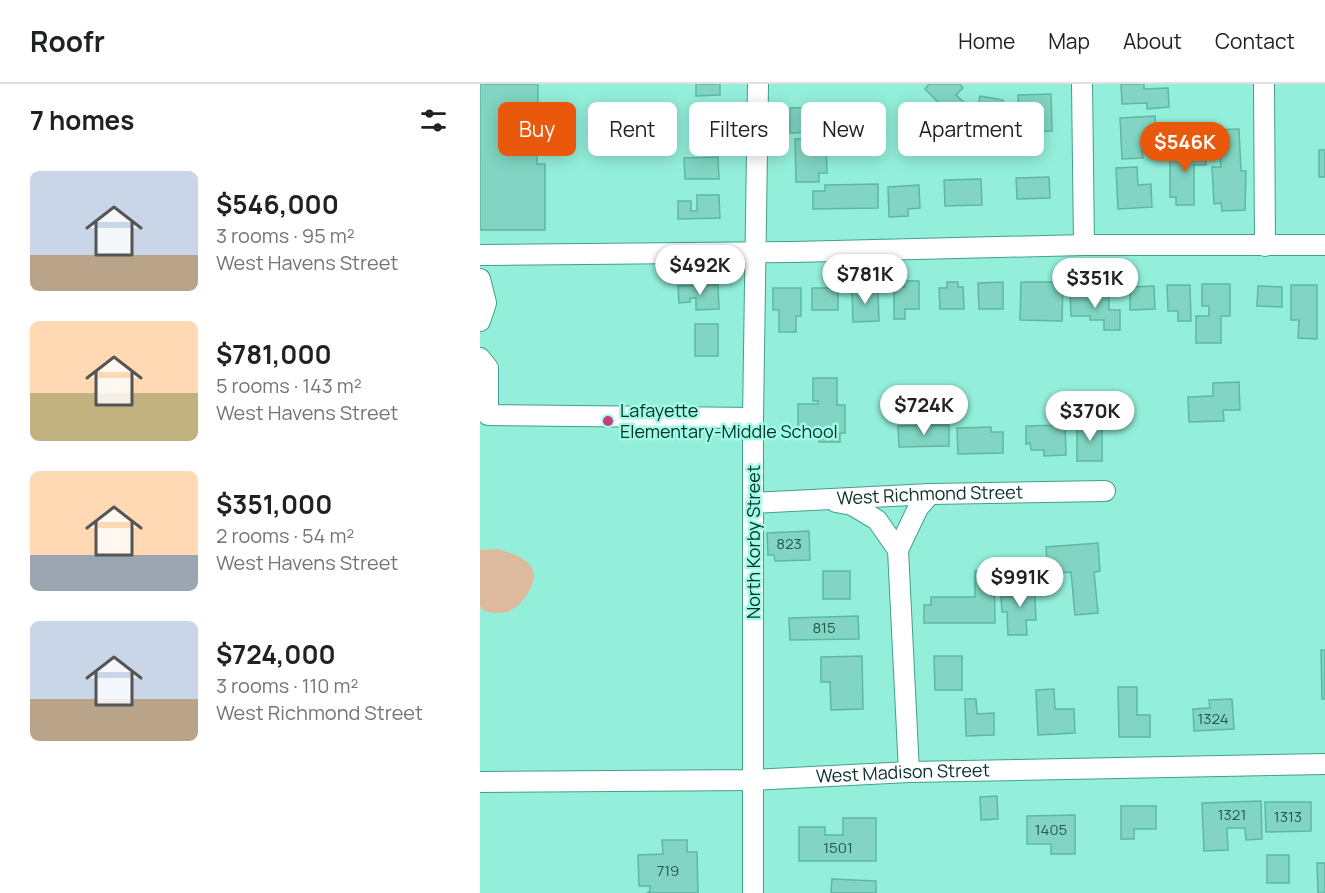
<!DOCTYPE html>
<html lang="en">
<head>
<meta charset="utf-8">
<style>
	body { margin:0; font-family:Manrope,sans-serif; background:#f2f2f2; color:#202124; height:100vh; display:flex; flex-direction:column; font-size:22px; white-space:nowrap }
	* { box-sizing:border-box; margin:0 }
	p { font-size:20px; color:#757577 }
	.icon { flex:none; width:33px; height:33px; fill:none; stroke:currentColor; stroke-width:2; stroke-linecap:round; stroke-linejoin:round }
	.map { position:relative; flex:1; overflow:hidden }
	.panel { display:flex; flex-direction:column; background:#fff; width:480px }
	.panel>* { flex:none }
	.banner { position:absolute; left:18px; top:18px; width:570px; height:54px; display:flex; gap:12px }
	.price { position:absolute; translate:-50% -51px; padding:0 14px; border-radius:21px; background:#fff; color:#222; font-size:20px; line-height:39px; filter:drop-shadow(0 2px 3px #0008) }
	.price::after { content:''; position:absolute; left:50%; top:36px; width:18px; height:14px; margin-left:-9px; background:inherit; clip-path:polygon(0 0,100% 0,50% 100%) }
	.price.on { background:#ea580c; color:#fff }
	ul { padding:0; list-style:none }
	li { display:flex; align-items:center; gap:18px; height:150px; padding:0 30px }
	li span { display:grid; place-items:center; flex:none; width:168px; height:120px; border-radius:9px; color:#555 }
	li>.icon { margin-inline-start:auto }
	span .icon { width:72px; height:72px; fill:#fffc; stroke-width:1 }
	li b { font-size:26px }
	h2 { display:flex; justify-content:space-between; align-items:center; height:72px; padding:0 30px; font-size:26px }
	.tag { padding:0 21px; border-radius:9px; background:#fff; box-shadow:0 3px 15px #0003; font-size:21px; line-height:54px }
	.tag.on { background:#ea580c; color:#fff }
	header { display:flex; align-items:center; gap:36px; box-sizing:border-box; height:84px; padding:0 30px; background:#fff; border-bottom:2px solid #e0e0e0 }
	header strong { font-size:28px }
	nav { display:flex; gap:33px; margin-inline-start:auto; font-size:21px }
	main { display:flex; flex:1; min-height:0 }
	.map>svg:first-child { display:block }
</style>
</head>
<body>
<header>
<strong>Roofr</strong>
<nav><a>Home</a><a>Map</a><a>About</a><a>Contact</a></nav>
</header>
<main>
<section class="panel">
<h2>7 homes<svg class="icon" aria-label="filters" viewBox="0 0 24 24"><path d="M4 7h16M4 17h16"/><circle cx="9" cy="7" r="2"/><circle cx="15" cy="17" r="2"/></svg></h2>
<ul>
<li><span style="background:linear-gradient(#c9d6e8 70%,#b9a48a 0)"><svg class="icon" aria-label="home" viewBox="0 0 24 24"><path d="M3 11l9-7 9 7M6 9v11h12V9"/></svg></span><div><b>$546,000</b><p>3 rooms · 95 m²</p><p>West Havens Street</p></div></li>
<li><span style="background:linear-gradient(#ffd9b3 60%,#c2b280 0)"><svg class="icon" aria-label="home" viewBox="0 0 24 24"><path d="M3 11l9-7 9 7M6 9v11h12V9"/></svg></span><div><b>$781,000</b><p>5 rooms · 143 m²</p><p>West Havens Street</p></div></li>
<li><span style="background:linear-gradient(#ffd9b3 70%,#9aa5b1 0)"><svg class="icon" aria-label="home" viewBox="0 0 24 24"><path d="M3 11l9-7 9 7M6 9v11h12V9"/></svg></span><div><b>$351,000</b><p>2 rooms · 54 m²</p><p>West Havens Street</p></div></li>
<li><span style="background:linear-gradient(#c9d6e8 65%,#b9a48a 0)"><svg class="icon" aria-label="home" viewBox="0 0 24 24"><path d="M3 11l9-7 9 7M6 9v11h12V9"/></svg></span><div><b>$724,000</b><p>3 rooms · 110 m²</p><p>West Richmond Street</p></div></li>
</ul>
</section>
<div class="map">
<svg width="845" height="809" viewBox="0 0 845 809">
	<rect width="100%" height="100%" fill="#93efda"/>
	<path fill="#ddb99e" d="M18 465C28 468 41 472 48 479 64 493 42 523 27 528 19 530 11 529 4 527L0 522V466Z"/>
	<g fill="#81d5c2" stroke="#5cb8a4" stroke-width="1.5">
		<polygon points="0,0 58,0 57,80 65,80 65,146 0,146"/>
		<polygon points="216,0 240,0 240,11 216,12"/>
		<polygon points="449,0 480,0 483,4 476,11 488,22 475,35 445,5"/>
		<polygon points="641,0 664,0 664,5 688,4 689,23 667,25 667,19 642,20"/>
		<polygon points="571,10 572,47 554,48 554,34 539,34 538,11"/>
		<polygon points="500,12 523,16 519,47 495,43"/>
		<polygon points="338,23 339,48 310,49 310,24"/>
		<polygon points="675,32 677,63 662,64 663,74 642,75 640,34"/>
		<rect x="217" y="35" width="28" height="33"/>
		<polygon points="759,45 761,87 766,87 765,126 742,127 741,119 734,120 732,83 741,83 736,46"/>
		<polygon points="346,54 347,89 339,89 339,98 316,98 315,55"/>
		<polygon points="707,61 726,61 726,81 714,81 714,121 696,121 696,113 690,113 690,69 707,69"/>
		<rect x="839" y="66" width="6" height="27"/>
		<polygon points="238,73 239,95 205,95 204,74"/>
		<polygon points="657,83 658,101 671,100 672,123 638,125 636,84"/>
		<polygon points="569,93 570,114 537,115 536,94"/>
		<polygon points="501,95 502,121 465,122 464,96"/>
		<polygon points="398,100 398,124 333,125 333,107 345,107 345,101"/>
		<polygon points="439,101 440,124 428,125 428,132 409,133 408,103"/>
		<polygon points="217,111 239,111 240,134 198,135 198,117 211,117 211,127 217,127"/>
		<polygon points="425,197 439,197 439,225 425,225 425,235 414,235 414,203 425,203"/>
		<polygon points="467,198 478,198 478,203 483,203 484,225 460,225 459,204 467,204"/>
		<polygon points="523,198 523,225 499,225 498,199"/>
		<polygon points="541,198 583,198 582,237 540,236"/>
		<polygon points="722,200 750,200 750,232 741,232 741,259 716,259 716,232 729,232 729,222 722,222"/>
		<polygon points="238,201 239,225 216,226 216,214 210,214 210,218 199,219 198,202"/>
		<polygon points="391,201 391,208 398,208 399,237 373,238 372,208 379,208 379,202"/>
		<polygon points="687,201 710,201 711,237 698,237 698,227 688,227"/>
		<polygon points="811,201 837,201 837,255 818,254 819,236 811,236"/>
		<polygon points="674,202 675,225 650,226 650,203"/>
		<polygon points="778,202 802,203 802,223 777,222"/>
		<polygon points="293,204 321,204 321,232 316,232 316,248 299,248 299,226 293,226"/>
		<rect x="332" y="204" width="26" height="22"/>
		<polygon points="590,209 629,209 629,226 640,226 640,246 624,246 624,236 610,236 610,232 591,232"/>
		<rect x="215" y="240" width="23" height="32"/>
		<polygon points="333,294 357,294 357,321 365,321 365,349 360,349 360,358 339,358 339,344 318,344 318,320 338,320 338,317 333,317"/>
		<polygon points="759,298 760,326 743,326 744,337 709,338 708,313 733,312 733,299"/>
		<rect x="597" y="338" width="25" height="39"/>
		<polygon points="469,341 469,362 419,363 418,342"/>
		<polygon points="585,341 586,371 564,372 564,366 551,366 550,359 546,360 546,342"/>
		<polygon points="511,343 511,348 523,348 523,369 478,370 477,344"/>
		<polygon points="329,447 330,476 295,477 294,471 288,471 287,449"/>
		<polygon points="618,459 620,487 614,488 618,529 595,531 591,488 568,490 566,463"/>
		<rect x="343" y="487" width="27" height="28"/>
		<polygon points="495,487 514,487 515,539 444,539 444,521 451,521 451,513 495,513"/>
		<polygon points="554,496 556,536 546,536 547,551 528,551 527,528 522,528 521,513 539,513 538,497"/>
		<polygon points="378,532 379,555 310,556 309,534"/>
		<polygon points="841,566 845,566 845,615 842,615"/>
		<polygon points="382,572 383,625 351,626 350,598 341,598 341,573"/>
		<polygon points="454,572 482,572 482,606 455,606"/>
		<polygon points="638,603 657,603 657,631 670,631 670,653 639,653"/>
		<polygon points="574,605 575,625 594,625 595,649 558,651 556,606"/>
		<polygon points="485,615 496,615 497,630 514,629 514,651 486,652"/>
		<polygon points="752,615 754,645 714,647 713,625 730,624 729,616"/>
		<polygon points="517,712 518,735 501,736 500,713"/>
		<polygon points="781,717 782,755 766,756 765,744 747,744 748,766 724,767 722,719"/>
		<polygon points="785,718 831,718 831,747 786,748"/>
		<polygon points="641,722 676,722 676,745 654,745 654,755 641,755"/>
		<polygon points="595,731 595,770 571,770 571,760 547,760 547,732"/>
		<polygon points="363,734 396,734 396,777 319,777 319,743 345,743 345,751 363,751"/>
		<polygon points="182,756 207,756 207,768 217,768 218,809 167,809 170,807 170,802 159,802 158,771 183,770"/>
		<rect x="787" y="771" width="22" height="28"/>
		<polygon points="837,779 845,779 845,809 838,809"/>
		<polygon points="352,795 396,797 396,809 351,809"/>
	</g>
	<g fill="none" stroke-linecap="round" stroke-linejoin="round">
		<g stroke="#419f8c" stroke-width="22">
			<g id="minor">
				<polyline points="602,0 604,161"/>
				<polyline points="784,0 785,162"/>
				<polyline points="0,171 313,168 604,161 845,161"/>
				<polyline points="0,195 6,219 0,237"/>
				<polyline points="0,274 8,284 8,331 273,334"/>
				<polyline points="356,418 372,421 397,436 418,466 429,688"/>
				<path id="s1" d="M274 419 450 410 625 407"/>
				<polyline points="418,466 438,424 450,410"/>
				<path id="s2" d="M0 698 274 696 429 688 845 680"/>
				<polyline points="273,809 273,334 278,0"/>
			</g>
		</g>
		<use href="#minor" stroke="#fff" stroke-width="20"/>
	</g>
	<circle fill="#c63d79" stroke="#a0fce7" stroke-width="2" cx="128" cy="337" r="6"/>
	<g text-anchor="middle" stroke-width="5" stroke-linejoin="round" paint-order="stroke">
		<g font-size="15" fill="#24584e">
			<text x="309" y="465">823</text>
			<text x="344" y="549">815</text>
			<text x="733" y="640">1324</text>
			<text x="752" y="736">1321</text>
			<text x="808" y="738">1313</text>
			<text x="571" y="751">1405</text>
			<text x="358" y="769">1501</text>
			<text x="188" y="792">719</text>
		</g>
		<g font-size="18" fill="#052f27" stroke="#a0fce7" text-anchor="start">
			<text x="140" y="333">Lafayette<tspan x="140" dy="21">Elementary-Middle School</tspan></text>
		</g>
		<g font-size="18" fill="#052f27" stroke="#a0fce7">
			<text dy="6" stroke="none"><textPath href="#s1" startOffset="176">West Richmond Street</textPath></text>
			<text transform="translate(274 458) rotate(-90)" y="6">North Korby Street</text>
			<text dy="6" stroke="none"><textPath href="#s2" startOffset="423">West Madison Street</textPath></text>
		</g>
	</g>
</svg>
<b class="price on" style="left:705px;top:89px">$546K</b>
<b class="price" style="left:220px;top:212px">$492K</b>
<b class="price" style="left:385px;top:221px">$781K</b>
<b class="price" style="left:615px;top:225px">$351K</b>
<b class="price" style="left:444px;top:352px">$724K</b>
<b class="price" style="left:610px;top:358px">$370K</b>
<b class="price" style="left:540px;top:524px">$991K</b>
<div class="banner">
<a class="tag on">Buy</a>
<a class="tag">Rent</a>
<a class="tag">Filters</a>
<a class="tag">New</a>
<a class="tag">Apartment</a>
</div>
</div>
</main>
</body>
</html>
